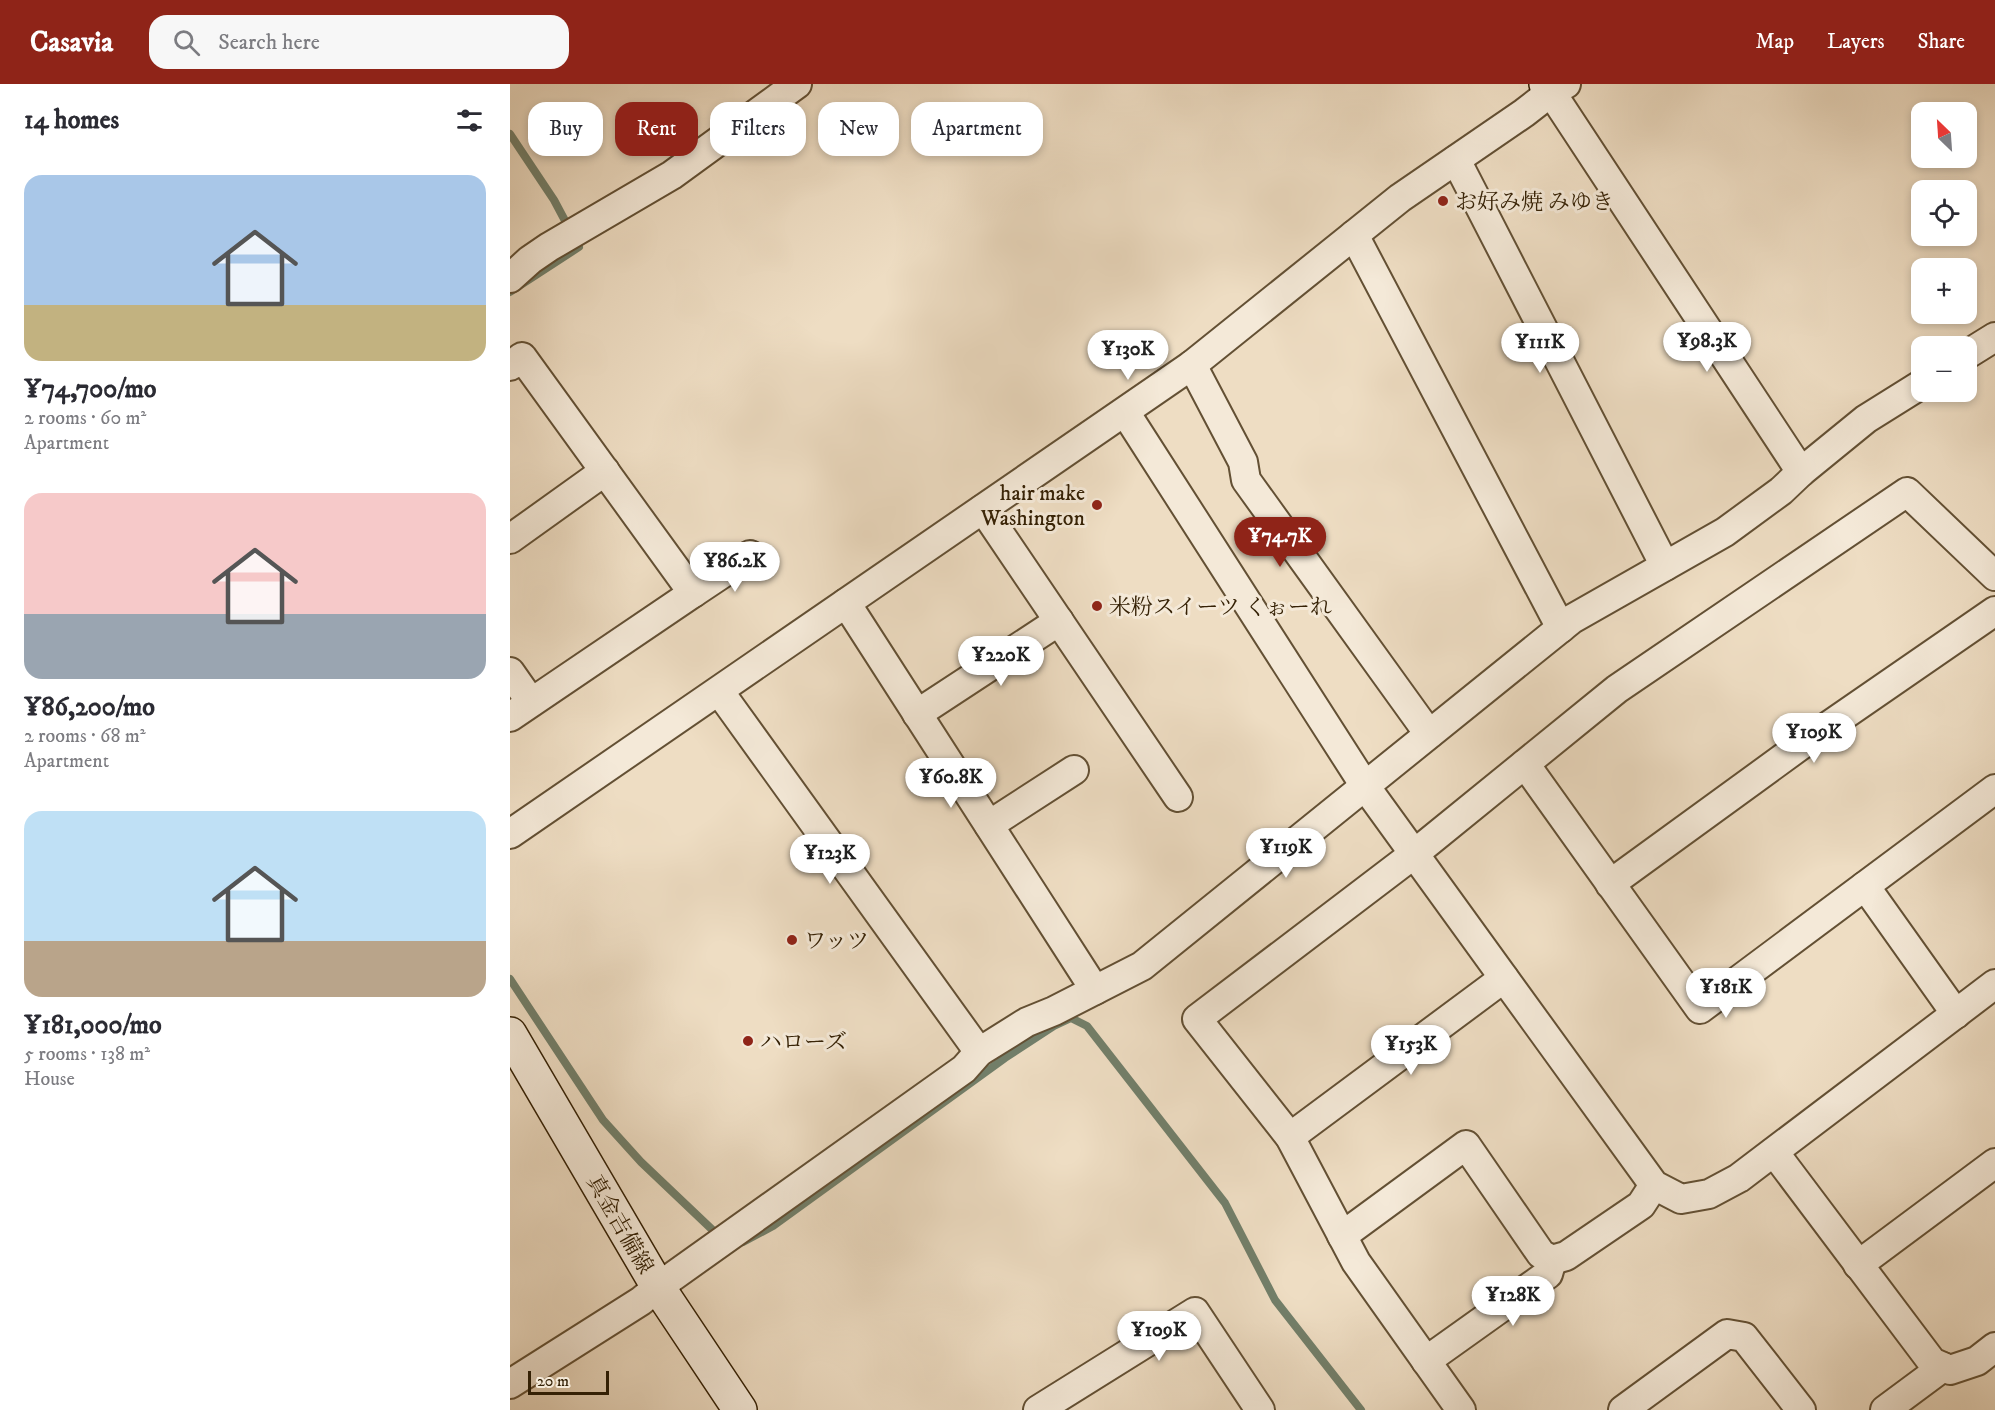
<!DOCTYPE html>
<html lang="en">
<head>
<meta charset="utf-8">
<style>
	body { margin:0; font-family:"IM FELL DW Pica","Noto Serif JP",serif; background:#f7f7f7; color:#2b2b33; height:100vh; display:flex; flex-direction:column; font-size:22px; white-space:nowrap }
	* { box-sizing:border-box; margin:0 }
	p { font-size:20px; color:#7c7c81 }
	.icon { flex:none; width:33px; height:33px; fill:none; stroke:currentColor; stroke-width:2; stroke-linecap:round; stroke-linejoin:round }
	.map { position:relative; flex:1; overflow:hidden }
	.drawer { display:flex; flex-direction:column; background:#fff; width:510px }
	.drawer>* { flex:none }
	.hud { position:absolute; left:18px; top:18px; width:570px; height:54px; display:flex; gap:12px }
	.needle { width:39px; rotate:335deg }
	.fabs { position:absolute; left:1401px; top:18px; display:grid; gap:12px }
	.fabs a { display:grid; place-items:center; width:66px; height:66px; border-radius:12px; background:#fff; box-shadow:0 3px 9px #0003; font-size:30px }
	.scale { position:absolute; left:18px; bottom:15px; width:81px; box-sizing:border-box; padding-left:6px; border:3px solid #352105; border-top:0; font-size:16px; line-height:21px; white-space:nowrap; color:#352105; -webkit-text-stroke:4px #f4e9d8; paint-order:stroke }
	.price { position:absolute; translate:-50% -51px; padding:0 14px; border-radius:21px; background:#fff; color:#222; font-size:20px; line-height:39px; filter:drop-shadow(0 2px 3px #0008) }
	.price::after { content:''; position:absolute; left:50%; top:36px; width:18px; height:14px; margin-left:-9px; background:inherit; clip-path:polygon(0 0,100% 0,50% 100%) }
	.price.selected { background:#8f2418; color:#fff }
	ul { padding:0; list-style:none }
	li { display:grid; align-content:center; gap:12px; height:318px; padding:0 24px }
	li span { display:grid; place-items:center; height:186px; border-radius:18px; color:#555 }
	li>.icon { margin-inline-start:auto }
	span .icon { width:108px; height:108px; fill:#fffc; stroke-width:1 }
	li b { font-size:26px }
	h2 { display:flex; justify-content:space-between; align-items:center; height:72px; padding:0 24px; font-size:26px }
	.tag { padding:0 21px; border-radius:18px; background:#fff; box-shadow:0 3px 9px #0003; font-size:21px; line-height:54px }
	.tag.selected { background:#8f2418; color:#fff }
	header { display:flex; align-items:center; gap:36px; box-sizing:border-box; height:84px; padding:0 30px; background:#8f2418; color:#fff }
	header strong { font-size:28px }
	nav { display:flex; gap:33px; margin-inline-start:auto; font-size:21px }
	.search { width:420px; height:54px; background:#f7f7f7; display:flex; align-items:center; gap:15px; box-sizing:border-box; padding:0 21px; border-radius:18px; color:#7c7c81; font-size:22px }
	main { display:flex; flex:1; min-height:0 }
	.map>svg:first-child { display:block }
</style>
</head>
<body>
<header>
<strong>Casavia</strong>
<div class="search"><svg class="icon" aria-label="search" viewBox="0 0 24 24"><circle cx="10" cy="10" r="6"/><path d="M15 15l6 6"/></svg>Search here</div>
<nav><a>Map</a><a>Layers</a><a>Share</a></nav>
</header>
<main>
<section class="drawer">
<h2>14 homes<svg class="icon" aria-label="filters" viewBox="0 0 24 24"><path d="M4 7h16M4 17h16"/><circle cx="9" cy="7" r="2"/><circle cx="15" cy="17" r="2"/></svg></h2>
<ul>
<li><span style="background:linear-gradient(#a9c7e8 70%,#c2b280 0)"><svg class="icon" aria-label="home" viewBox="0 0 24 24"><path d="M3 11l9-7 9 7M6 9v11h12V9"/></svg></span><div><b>¥74,700/mo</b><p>2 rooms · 60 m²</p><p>Apartment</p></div></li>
<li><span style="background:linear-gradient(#f6c9c9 65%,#9aa5b1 0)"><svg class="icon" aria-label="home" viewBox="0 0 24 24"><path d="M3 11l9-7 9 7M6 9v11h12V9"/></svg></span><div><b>¥86,200/mo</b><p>2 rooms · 68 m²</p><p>Apartment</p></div></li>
<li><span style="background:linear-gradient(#bfe0f5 70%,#b9a48a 0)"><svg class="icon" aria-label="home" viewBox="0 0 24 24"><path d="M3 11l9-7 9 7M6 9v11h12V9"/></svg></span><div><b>¥181,000/mo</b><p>5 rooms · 138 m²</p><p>House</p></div></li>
</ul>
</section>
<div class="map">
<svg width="1485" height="1326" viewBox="0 0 1485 1326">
	<rect width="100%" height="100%" fill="#eeddc3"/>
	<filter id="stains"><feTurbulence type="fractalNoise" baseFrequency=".00333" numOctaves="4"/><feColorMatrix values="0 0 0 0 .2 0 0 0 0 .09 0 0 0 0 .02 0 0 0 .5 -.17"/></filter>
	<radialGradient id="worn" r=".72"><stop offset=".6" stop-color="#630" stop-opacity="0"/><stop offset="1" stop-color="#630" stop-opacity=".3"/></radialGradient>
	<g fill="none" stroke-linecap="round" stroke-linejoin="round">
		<g stroke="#727f6a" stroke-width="8">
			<polyline points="0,50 44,116 69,163 0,208"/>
			<polyline points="0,895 93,1036 131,1078 211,1154"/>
			<polyline points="233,1158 263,1142 495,974 544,942 561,934 577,942 715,1119 765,1216 851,1326"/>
		</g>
		<g stroke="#635034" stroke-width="32">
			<g id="street">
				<polyline points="1041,8 1291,388 1356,335 1412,300"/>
				<polyline points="946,76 1155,482"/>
				<polyline points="844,151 1051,544"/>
				<polyline points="0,194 20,176 39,163 162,91 287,0"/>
				<polyline points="1456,271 1485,253"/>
				<polyline points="682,281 733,378 736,396 919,650"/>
				<polyline points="0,282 12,273 183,509 0,633"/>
				<polyline points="615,328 855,702 1144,1101 1171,1115 1199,1110 1229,1094 1485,900"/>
				<polyline points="473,425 668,713"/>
				<polyline points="0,455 95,387"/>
				<polyline points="183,509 240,471"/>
				<polyline points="336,519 585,906"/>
				<polyline points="0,588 21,618"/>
				<polyline points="209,607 469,968"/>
				<polyline points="407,630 549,537"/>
				<polyline points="1015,680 1190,925 1485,705"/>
				<polyline points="479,741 564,686"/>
				<polyline points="0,750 682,281 890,114 1014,29 1041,8 1056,0"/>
				<polyline points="1100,800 1298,656 1485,527"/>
				<polyline points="1355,802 1446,930"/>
				<polyline points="780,1053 994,894"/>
				<polyline points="1264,1068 1422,1278 1440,1286 1467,1277 1485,1263"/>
				<polyline points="832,1152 956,1061 1031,1170 1042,1176 1056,1172 1131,1121 1144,1101"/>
				<polyline points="1348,1181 1485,1079"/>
				<polyline points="916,1277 1038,1190 1042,1176"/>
				<polyline points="0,1300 131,1217 148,1203 454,985 469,968 517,938 544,927 632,882 1062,535 1215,448 1271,407 1291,388"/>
				<polyline points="528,1326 685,1228 750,1326"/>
				<polyline points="951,1326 846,1178 780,1053 687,935 904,770 1107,605 1397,408 1485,492"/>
				<polyline points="1113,1326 1217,1250 1234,1253 1291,1326"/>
				<polyline points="1375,1326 1433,1283"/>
			</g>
		</g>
		<g stroke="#352105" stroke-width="36">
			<g id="secondary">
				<polyline points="1036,0 1041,8"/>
				<polyline points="0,950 148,1203 230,1326"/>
			</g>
		</g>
		<use href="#street" stroke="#f4e9d8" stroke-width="28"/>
		<use href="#secondary" stroke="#f4e9d8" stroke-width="33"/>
	</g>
	<g fill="#8f2418" stroke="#f4e9d8" stroke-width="2">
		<circle cx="933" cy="117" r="6"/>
		<circle cx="587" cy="421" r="6"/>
		<circle cx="587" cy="522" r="6"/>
		<circle cx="282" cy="856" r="6"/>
		<circle cx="238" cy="957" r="6"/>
	</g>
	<g text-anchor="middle" stroke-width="6" stroke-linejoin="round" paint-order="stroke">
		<g font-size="22" fill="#352105" stroke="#f4e9d8" text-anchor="start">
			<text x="945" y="125">お好み焼 みゆき</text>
			<text x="575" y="416" text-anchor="end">hair make<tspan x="575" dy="25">Washington</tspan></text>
			<text x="599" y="530">米粉スイーツ くぉーれ</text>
			<text x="294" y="864">ワッツ</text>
			<text x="250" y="965">ハローズ</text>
		</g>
		<g font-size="22" fill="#352105" stroke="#f4e9d8">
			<text transform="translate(111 1140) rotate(60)" y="8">真金吉備線</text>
		</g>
	</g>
	<rect width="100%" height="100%" filter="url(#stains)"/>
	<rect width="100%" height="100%" fill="url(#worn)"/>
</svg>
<div class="fabs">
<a><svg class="needle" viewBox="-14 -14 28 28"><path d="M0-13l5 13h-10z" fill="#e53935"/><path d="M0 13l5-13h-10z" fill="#7c7c81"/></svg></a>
<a><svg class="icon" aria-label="locate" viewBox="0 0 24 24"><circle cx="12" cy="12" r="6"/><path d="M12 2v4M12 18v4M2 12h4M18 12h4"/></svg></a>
<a>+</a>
<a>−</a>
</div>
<div class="scale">20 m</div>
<b class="price" style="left:1197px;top:289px">¥98.3K</b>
<b class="price" style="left:1030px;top:290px">¥111K</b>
<b class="price" style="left:618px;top:297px">¥130K</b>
<b class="price selected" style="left:770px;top:484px">¥74.7K</b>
<b class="price" style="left:225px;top:509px">¥86.2K</b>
<b class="price" style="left:491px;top:603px">¥220K</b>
<b class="price" style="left:1304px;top:680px">¥109K</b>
<b class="price" style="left:441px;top:725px">¥60.8K</b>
<b class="price" style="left:776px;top:795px">¥119K</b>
<b class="price" style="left:320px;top:801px">¥123K</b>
<b class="price" style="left:1216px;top:935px">¥181K</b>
<b class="price" style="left:901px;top:992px">¥153K</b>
<b class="price" style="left:1003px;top:1243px">¥128K</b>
<b class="price" style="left:649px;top:1278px">¥109K</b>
<div class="hud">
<a class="tag">Buy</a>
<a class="tag selected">Rent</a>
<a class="tag">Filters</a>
<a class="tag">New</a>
<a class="tag">Apartment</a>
</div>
</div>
</main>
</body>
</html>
